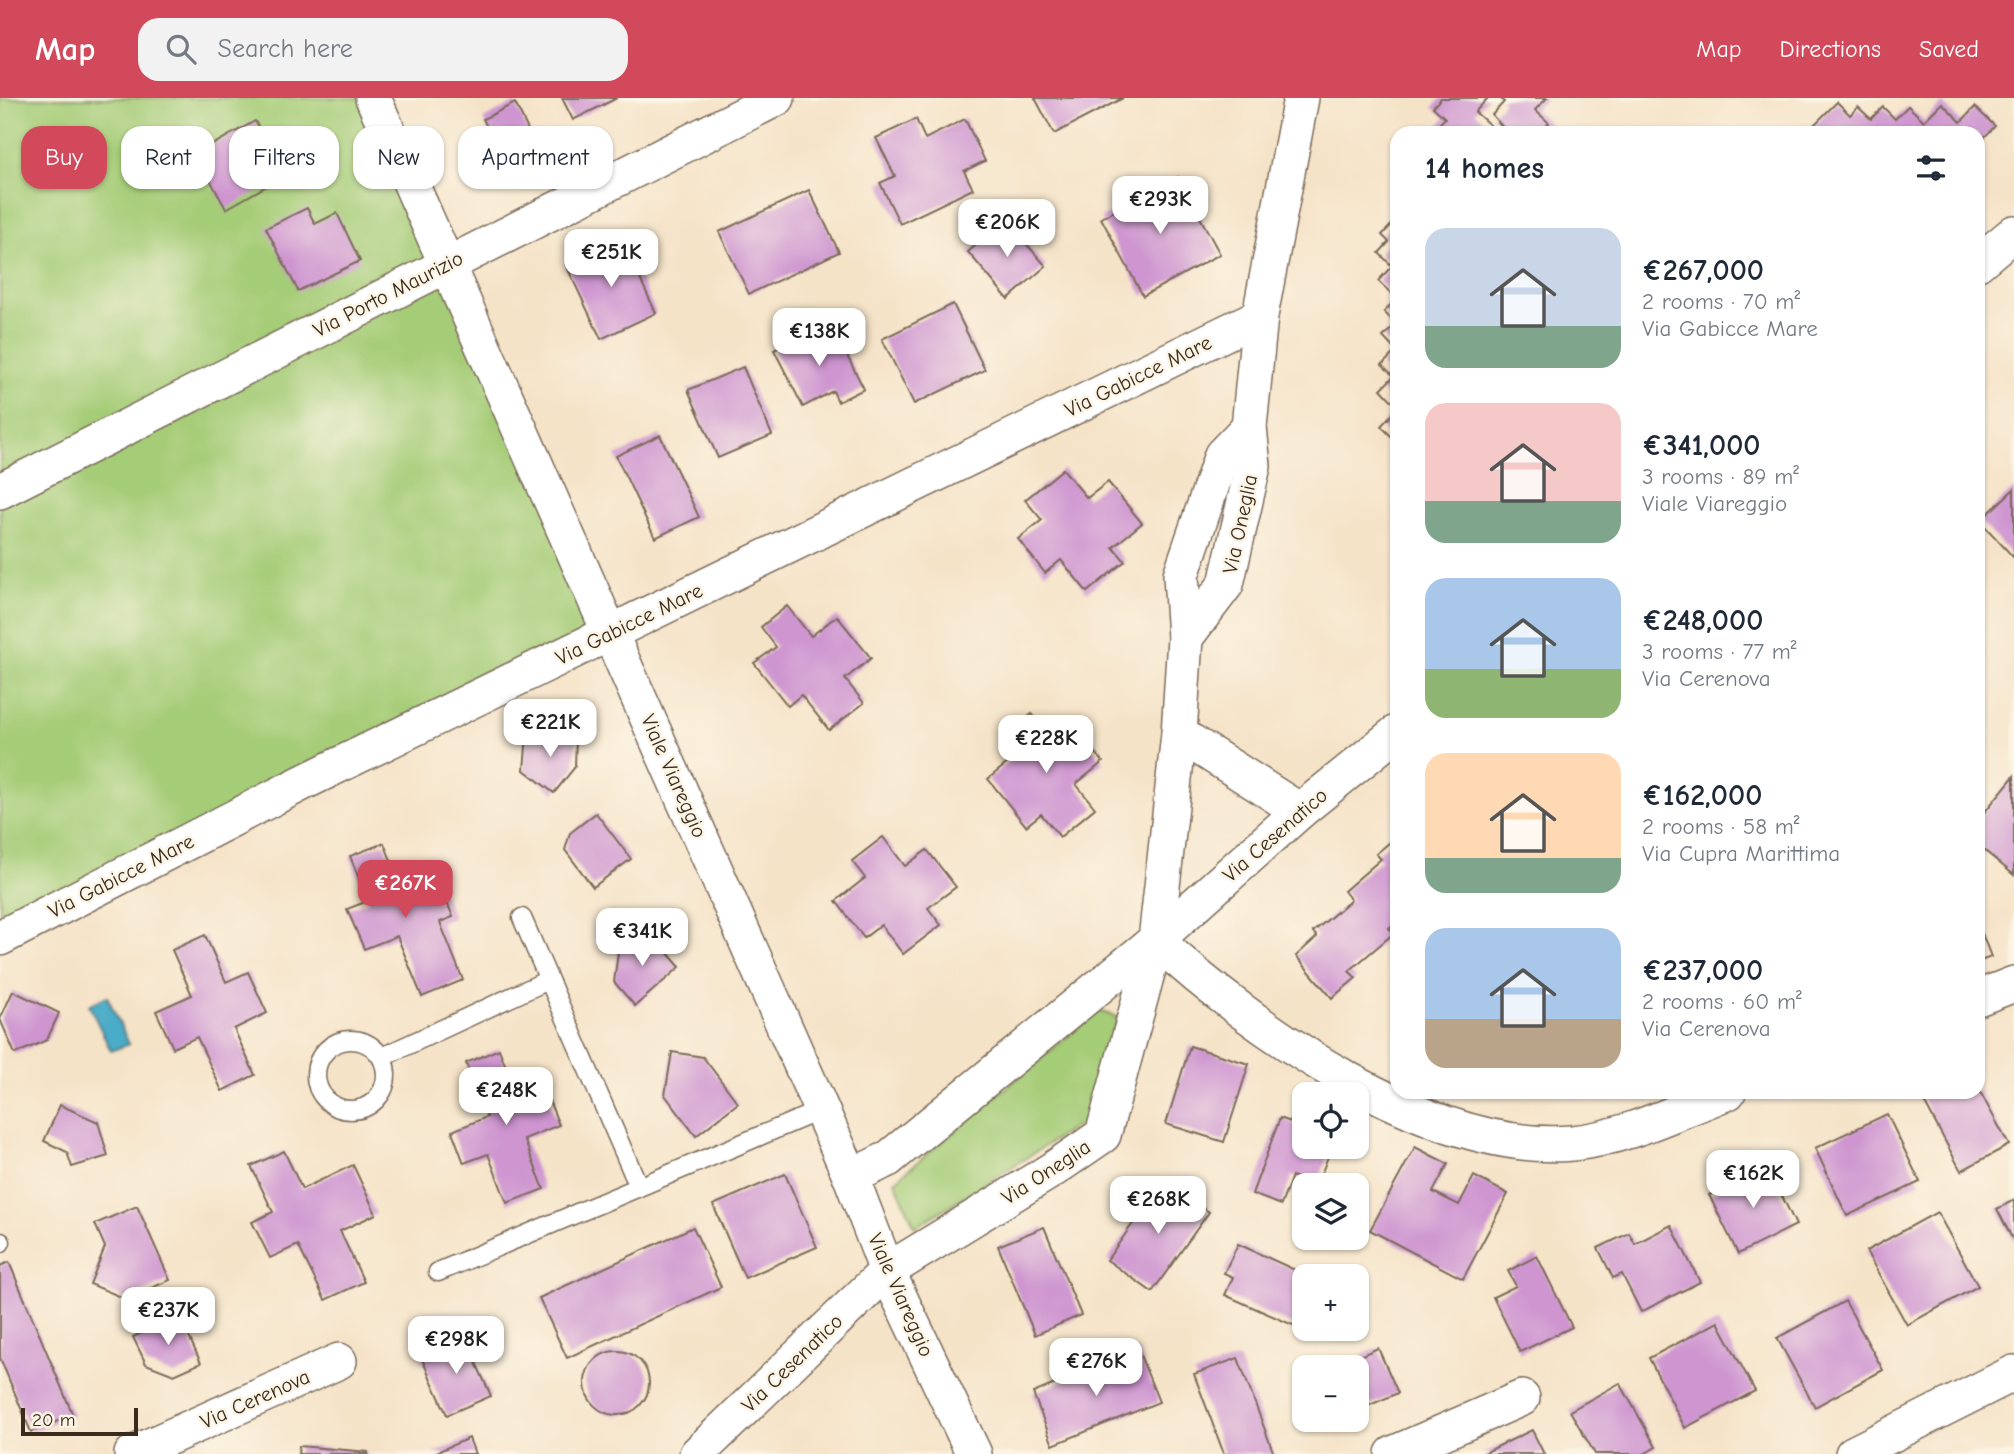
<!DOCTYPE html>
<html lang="en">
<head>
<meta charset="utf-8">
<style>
	body { margin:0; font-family:"Comic Neue",sans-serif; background:#f2f2f3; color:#1f2937; height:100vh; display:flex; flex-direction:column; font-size:26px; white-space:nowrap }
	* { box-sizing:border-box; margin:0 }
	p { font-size:23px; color:#747a83 }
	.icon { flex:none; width:38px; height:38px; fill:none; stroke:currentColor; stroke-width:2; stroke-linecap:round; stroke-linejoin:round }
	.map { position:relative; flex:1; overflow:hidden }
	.panel { position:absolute; left:1390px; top:28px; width:595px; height:973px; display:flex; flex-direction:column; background:#fff; border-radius:21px; box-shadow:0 2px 5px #0004 }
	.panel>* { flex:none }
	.banner { position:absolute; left:21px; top:28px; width:665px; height:63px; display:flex; gap:14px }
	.fabs { position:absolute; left:1292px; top:984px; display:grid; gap:14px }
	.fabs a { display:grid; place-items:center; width:77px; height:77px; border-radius:14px; background:#fff; box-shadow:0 2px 5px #0004; font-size:35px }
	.scale { position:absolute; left:21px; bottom:18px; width:117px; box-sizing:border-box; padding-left:7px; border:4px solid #3b2a1e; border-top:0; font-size:19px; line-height:24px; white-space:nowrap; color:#3b2a1e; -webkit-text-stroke:5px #fcf5e5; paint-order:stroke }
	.price { position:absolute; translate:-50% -60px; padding:0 16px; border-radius:14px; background:#fff; color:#222; font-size:23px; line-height:46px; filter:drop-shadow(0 2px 4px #0008) }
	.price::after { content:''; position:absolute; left:50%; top:42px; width:21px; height:16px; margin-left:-10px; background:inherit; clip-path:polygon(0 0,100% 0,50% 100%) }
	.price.current { background:#d1495b; color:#fff }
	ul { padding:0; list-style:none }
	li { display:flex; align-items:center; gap:21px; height:175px; padding:0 35px }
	li span { display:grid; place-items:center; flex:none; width:196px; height:140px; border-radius:21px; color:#555 }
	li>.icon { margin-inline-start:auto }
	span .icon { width:84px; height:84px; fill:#fffc; stroke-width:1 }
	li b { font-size:30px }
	h2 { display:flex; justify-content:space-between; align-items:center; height:84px; padding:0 35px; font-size:30px }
	.pill { padding:0 24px; border-radius:21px; background:#fff; box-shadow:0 2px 5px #0004; font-size:24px; line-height:63px }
	.pill.current { background:#d1495b; color:#fff }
	header { display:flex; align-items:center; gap:42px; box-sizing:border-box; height:98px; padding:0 35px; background:#d1495b; color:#fff }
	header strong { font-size:33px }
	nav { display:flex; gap:38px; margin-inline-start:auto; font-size:24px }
	.search { width:490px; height:63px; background:#f2f2f3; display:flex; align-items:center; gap:18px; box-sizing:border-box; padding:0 24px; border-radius:21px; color:#747a83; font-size:26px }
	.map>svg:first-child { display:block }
</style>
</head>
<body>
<header>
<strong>Map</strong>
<div class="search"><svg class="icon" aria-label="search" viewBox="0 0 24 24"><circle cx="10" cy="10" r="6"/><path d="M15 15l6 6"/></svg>Search here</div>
<nav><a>Map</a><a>Directions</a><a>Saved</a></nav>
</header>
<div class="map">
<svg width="2014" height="1356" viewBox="0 0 2014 1356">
	<rect width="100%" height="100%" fill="#fcf5e5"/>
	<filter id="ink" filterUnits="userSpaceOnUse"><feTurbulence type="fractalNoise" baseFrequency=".0143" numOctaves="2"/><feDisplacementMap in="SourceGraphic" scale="14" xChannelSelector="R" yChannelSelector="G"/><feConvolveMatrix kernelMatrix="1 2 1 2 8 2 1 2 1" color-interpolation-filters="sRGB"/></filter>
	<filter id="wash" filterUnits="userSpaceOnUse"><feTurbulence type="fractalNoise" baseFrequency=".00686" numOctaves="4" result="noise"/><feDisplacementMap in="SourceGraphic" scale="28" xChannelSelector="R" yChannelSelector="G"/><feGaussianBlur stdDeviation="1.57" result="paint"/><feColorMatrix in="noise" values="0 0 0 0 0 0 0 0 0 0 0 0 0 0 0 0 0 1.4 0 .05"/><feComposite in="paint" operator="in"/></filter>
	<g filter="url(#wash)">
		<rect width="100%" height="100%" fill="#f5e3c8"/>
		<g fill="#a5cc77" stroke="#707b4a" stroke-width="2">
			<polygon points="0,0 373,0 611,535 0,835"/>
			<polygon points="1098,913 1118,919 1090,1020 915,1129 895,1083"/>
		</g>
		<polygon fill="#49acc8" stroke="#426b73" stroke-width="2" points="107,898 129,946 111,953 89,907"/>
		<g id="blocks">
			<g fill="#ce95d0">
				<polygon points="562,0 617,0 573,22"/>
				<polygon points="1035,0 1123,0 1054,36"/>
				<polygon points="1441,0 1488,0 1475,14 1492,29 1486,35 1433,35 1432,34 1445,20 1433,9"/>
				<polygon points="1500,0 1547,0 1535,12 1549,25 1539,35 1508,35 1492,17 1504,4"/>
				<polygon points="1837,4 1850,17 1858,9 1871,21 1883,9 1895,21 1908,8 1924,23 1942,5 1961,24 1975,9 1995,28 1978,46 1978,35 1965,35 1962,32 1960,35 1806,35"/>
				<polygon points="515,5 546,69 514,84 483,21"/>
				<polygon points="916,21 925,41 965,21 985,63 964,73 973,91 900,126 880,85 895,78 876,40"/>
				<polygon points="255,23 286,77 226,111 196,56"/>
				<polygon points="1178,79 1220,156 1143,198 1101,120"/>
				<polygon points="809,92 839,154 749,196 719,134"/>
				<polygon points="307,110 315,126 337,115 360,163 298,193 266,130"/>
				<polygon points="1005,122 1046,168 1008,201 968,154"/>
				<polygon points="1396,122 1396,200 1378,183 1392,168 1379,155 1389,144 1382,137"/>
				<polygon points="622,142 656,215 601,241 566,167"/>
				<polygon points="1396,201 1396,307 1381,291 1394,278 1382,267 1396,253 1383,239 1396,226 1384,214"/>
				<polygon points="953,206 985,272 914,306 882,241"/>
				<polygon points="834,232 864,291 838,304 833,293 803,309 774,252 804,236 808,245"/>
				<polygon points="743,269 772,337 718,360 688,292"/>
				<polygon points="1396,312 1396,343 1381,328"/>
				<polygon points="660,337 699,419 655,440 616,358"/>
				<polygon points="1063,371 1087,400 1108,384 1142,425 1113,449 1125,463 1087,494 1061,462 1045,475 1018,441 1042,422 1025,402"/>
				<polygon points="2014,391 2014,460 1980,423"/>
				<polygon points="787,508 811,538 837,518 871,560 845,581 864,605 829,632 801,597 788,608 754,565 776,549 761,529"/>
				<polygon points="1032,616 1054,642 1073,626 1103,664 1076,686 1095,710 1060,739 1041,716 1026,728 988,681 1015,659 1000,641"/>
				<polygon points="527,637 576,640 575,669 554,695 524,672"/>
				<polygon points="2014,678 2014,777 1978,747 1978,722"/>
				<polygon points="596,715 631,761 593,789 565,752 570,735"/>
				<polygon points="883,739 905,768 927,752 956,789 928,810 941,827 903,856 881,827 864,840 836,803 865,780 852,763"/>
				<polygon points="1396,739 1396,824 1389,830 1394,835 1349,873 1356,880 1332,900 1296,858 1317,839 1313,834 1351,802 1344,793 1381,761 1376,756"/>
				<polygon points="384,745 403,792 437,779 453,819 440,824 463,882 422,899 397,838 364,851 347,811 368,803 350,758"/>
				<polygon points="1978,825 1991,859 1978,864"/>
				<polygon points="205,837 226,884 248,874 267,915 234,931 255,977 222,993 197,939 173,950 156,913 192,897 172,852"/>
				<polygon points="620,839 659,845 680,869 635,908 614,884"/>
				<polygon points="13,893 59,915 47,942 15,956 0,921"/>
				<polygon points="1190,948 1249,966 1224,1044 1166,1026"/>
				<polygon points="499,951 517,997 543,988 559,1027 524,1041 544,1091 507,1105 488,1056 464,1065 452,1033 487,1019 466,965"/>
				<polygon points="672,954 703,959 738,1005 696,1038 665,997"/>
				<polygon points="1978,990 2009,1047 1961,1073 1919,994 1978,994"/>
				<polygon points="60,1007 98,1024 108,1058 72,1069 67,1054 44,1043"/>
				<polygon points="1887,1016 1920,1084 1847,1118 1815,1050"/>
				<polygon points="1280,1020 1304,1029 1304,1048 1332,1048 1317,1087 1292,1078 1281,1107 1252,1096"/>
				<polygon points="1415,1049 1448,1066 1433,1094 1459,1107 1474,1078 1508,1096 1463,1181 1370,1132"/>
				<polygon points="284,1053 302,1091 353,1067 376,1116 340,1133 364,1184 325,1202 298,1147 270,1160 252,1124 273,1114 251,1068"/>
				<polygon points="1768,1069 1796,1127 1738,1156 1709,1097"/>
				<polygon points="785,1076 817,1149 745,1180 713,1107"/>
				<polygon points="1163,1083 1209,1114 1152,1194 1107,1162"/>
				<polygon points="2014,1102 2014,1144 1997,1111"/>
				<polygon points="137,1108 170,1182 126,1201 90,1186 105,1149 95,1126"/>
				<polygon points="1937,1114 1978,1188 1907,1227 1866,1153"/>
				<polygon points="1671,1127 1700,1184 1641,1214 1622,1176 1613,1180 1598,1150 1629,1135 1635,1146"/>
				<polygon points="693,1129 721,1189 567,1260 539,1200"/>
				<polygon points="1044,1129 1081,1217 1035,1237 998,1148"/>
				<polygon points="1238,1146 1308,1178 1304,1178 1304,1232 1225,1197 1233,1179 1224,1175"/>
				<polygon points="1537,1158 1572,1229 1520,1254 1493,1199 1516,1188 1508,1173"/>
				<polygon points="9,1164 73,1317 31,1334 0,1260 0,1168"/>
				<polygon points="1845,1203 1883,1272 1815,1309 1777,1240"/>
				<polygon points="179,1217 201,1265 174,1277 146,1266 133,1239"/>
				<polygon points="1718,1224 1755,1293 1685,1330 1649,1260"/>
				<polygon points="465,1240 491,1298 447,1317 421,1259"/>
				<polygon points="1378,1250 1398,1295 1356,1313 1356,1269 1334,1269"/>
				<polygon points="1138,1252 1159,1304 1053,1347 1033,1295"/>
				<circle cx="617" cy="1285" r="32"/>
				<polygon points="1238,1260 1274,1356 1224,1356 1194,1276"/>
				<polygon points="1304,1282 1304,1301 1297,1285"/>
				<polygon points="1620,1285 1656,1349 1644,1356 1595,1356 1570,1313"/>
				<polygon points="1312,1321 1338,1321 1316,1330"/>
				<polygon points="1532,1332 1544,1356 1482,1356"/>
				<polygon points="469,1340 475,1356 432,1356"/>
				<polygon points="299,1348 368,1354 368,1356 298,1356"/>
			</g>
		</g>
	</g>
	<g filter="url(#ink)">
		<use href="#blocks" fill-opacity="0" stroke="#7c6b5a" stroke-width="2"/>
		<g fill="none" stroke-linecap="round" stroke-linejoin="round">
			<g stroke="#7c6b5a" stroke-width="21">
				<g id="service">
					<polyline points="522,820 639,1089"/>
					<circle cx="351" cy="977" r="35"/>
					<polyline points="382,959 548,882"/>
					<polyline points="0,1145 1,1144"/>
					<polyline points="438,1174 821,1012"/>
				</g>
			</g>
			<g stroke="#7c6b5a" stroke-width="38">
				<g id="minor">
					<polyline points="373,0 851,1079 887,1173 974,1356"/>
					<polyline points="1978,165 2014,135"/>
					<polyline points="0,393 777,0"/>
					<polyline points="1185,540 1226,486 1253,368 1249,329 1260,218 1301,0"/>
					<polyline points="1179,636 1300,713"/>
					<polyline points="0,840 304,684 1260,218"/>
					<path d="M1156 842C1253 932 1433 1057 1572 1045 1623 1041 1680 1012 1728 994"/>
					<polyline points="1978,900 2014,886"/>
					<polyline points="851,1079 888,1061 1156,842 1300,713 1396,635"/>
					<polyline points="132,1356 339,1263"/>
					<polyline points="697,1356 887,1173 1052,1072 1103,1037 1156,842 1179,636 1185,540 1181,477 1222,357 1249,329"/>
					<polyline points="1393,1356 1522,1300"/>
					<polyline points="1853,1356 2014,1275"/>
				</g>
			</g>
			<use href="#service" stroke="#fff" stroke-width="18"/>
			<use href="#minor" stroke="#fff" stroke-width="35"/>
		</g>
	</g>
	<g text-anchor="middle" stroke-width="5" stroke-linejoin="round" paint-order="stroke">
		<g font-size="21" fill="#3b2a1e" stroke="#fcf5e5">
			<text transform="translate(388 196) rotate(-27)" y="7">Via Porto Maurizio</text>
			<text transform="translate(1138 278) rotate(-26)" y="7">Via Gabicce Mare</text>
			<text transform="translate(1240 426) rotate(-78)" y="7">Via Oneglia</text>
			<text transform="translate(629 526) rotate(-26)" y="7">Via Gabicce Mare</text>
			<text transform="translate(674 678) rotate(66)" y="7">Viale Viareggio</text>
			<text transform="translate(1275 737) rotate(-41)" y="7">Via Cesenatico</text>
			<text transform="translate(121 778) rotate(-27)" y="7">Via Gabicce Mare</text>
			<text transform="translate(1046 1074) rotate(-33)" y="7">Via Oneglia</text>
			<text transform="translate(901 1197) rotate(66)" y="7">Viale Viareggio</text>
			<text transform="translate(792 1265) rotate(-44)" y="7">Via Cesenatico</text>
			<text transform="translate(255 1301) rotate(-24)" y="7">Via Cerenova</text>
		</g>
	</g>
</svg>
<div class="fabs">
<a><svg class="icon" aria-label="locate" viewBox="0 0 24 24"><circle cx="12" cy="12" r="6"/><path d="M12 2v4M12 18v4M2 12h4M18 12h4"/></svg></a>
<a><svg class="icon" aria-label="layers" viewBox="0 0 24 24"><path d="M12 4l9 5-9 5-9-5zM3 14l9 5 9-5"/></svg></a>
<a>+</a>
<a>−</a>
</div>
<div class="scale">20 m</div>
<b class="price" style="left:1160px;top:138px">€293K</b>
<b class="price" style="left:1007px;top:161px">€206K</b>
<b class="price" style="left:611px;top:191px">€251K</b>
<b class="price" style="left:819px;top:270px">€138K</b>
<b class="price" style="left:550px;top:661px">€221K</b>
<b class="price" style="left:1046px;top:677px">€228K</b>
<b class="price current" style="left:405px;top:822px">€267K</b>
<b class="price" style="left:642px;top:870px">€341K</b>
<b class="price" style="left:506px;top:1029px">€248K</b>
<b class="price" style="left:1753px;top:1112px">€162K</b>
<b class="price" style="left:1158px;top:1138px">€268K</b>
<b class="price" style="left:168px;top:1249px">€237K</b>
<b class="price" style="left:456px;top:1278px">€298K</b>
<b class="price" style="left:1096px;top:1300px">€276K</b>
<div class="banner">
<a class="pill current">Buy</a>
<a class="pill">Rent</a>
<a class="pill">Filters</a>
<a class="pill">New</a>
<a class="pill">Apartment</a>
</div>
<section class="panel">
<h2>14 homes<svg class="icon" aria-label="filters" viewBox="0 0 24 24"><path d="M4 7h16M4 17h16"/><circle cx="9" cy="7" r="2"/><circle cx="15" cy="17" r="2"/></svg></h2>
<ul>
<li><span style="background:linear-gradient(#c9d6e8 70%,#7fa58c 0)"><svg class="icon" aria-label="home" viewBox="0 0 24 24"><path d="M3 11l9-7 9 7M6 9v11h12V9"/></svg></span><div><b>€267,000</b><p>2 rooms · 70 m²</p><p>Via Gabicce Mare</p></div></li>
<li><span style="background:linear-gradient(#f6c9c9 70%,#7fa58c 0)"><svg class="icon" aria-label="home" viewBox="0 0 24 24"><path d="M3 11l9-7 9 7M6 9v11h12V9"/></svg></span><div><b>€341,000</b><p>3 rooms · 89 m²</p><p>Viale Viareggio</p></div></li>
<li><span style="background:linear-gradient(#a9c7e8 65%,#8fb573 0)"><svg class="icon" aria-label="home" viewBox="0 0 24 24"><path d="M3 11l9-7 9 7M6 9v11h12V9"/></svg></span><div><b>€248,000</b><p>3 rooms · 77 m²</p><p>Via Cerenova</p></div></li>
<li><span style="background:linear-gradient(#ffd9b3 75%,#7fa58c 0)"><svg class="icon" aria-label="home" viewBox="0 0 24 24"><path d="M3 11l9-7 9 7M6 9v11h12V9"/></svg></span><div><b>€162,000</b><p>2 rooms · 58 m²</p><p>Via Cupra Marittima</p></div></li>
<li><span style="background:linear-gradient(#a9c7e8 65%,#b9a48a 0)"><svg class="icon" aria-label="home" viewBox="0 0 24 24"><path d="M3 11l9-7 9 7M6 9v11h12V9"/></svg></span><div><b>€237,000</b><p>2 rooms · 60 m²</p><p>Via Cerenova</p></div></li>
</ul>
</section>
</div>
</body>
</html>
